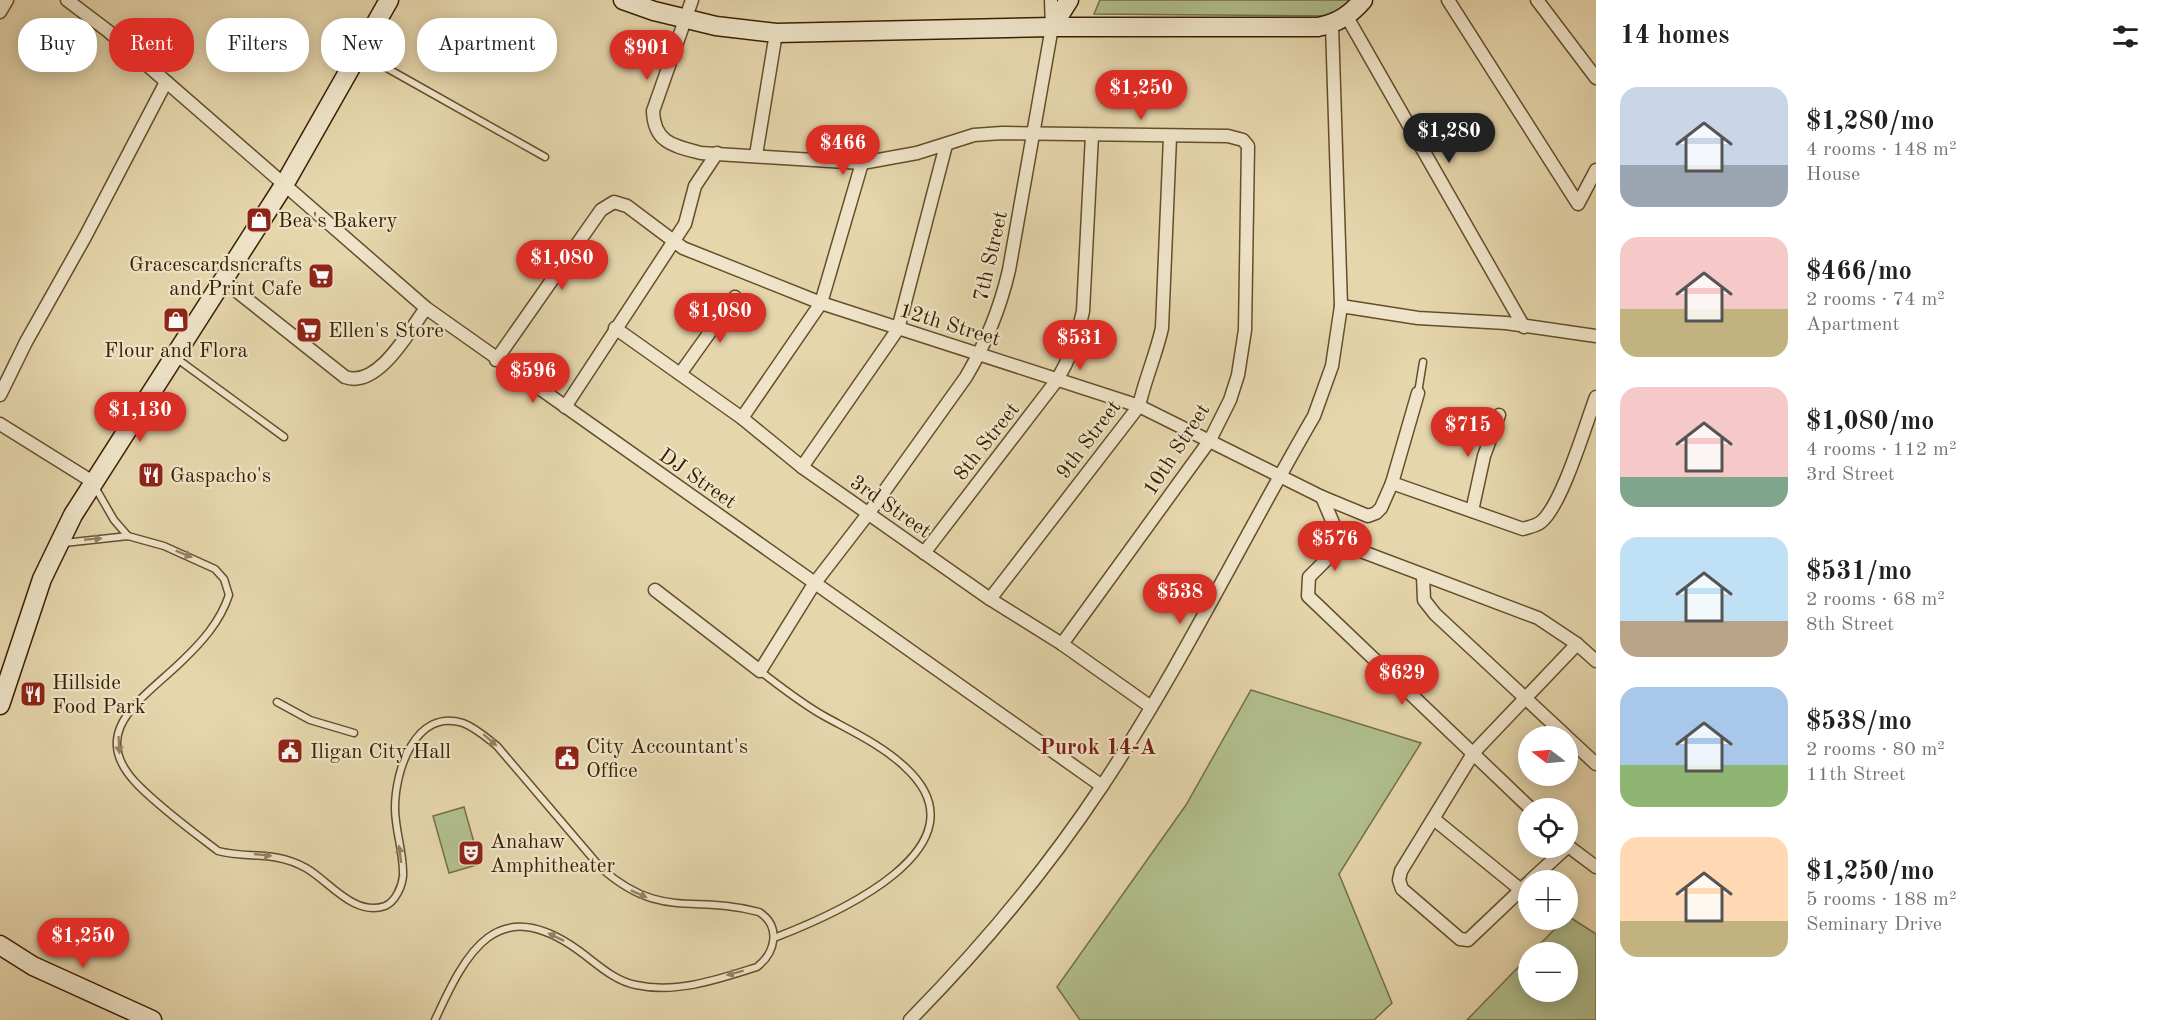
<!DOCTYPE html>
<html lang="en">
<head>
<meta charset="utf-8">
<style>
	body { margin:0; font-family:"Old Standard TT",serif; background:#f2f2f2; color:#202124; height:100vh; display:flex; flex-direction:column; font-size:22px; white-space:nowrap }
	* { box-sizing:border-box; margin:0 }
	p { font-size:20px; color:#757577 }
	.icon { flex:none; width:33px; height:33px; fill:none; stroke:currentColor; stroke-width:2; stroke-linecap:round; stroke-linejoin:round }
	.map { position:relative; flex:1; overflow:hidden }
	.sheet { display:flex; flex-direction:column; background:#fff; width:570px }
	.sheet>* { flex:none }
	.banner { position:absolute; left:18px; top:18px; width:570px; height:54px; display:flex; gap:12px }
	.needle { width:39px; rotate:286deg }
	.fabs { position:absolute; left:1518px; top:726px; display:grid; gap:12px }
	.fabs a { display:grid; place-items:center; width:60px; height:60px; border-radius:50%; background:#fff; box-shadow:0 3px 15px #0003; font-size:30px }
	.price { position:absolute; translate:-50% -51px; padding:0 14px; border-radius:21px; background:#d93025; color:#fff; font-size:20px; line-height:39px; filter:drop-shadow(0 2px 3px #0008) }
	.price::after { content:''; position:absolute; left:50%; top:36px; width:18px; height:14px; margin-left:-9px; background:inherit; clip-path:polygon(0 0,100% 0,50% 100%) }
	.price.selected { background:#222; color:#fff }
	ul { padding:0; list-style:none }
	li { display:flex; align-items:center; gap:18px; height:150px; padding:0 24px }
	li span { display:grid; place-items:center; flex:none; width:168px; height:120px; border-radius:18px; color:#555 }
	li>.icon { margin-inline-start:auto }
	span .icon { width:72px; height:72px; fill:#fffc; stroke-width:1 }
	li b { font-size:26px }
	h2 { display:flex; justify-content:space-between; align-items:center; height:72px; padding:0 24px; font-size:26px }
	.chip { padding:0 21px; border-radius:24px; background:#fff; box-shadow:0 3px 15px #0003; font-size:21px; line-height:54px }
	.chip.selected { background:#d93025; color:#fff }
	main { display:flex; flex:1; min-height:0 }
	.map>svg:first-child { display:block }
</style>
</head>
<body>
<main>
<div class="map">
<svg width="1596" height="1020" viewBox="0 0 1596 1020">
	<rect width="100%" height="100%" fill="#e6d6ac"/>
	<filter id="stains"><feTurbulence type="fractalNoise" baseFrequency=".00333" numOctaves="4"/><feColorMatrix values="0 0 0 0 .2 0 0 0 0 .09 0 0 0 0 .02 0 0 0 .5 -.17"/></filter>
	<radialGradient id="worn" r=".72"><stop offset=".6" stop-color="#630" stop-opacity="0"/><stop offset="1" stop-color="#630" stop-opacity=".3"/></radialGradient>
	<g fill="#b1bf8d" stroke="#747046" stroke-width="1.5">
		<polygon points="1100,0 1352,0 1341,16 1094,14"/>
		<polygon points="1251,690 1421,743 1339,874 1392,1003 1374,1020 1080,1020 1057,987 1186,805"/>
		<polygon points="464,807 480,864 449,873 433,816"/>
		<polygon points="1568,916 1596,934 1596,1020 1467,1020 1528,957 1528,992 1568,992 1568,952 1532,952 1564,920 1568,920"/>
	</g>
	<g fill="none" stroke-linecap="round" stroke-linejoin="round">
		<g stroke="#644e2b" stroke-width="9">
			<g id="lane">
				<polyline points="360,53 545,157"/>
				<polyline points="176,358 284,437"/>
				<polyline points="1418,393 1423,362"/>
				<polyline points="95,487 114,520 128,536"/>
				<path d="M64 543 128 536 164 546 215 569 224 579 229 595C220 622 202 642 181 662 144 698 84 732 139 786 163 810 192 831 218 851 249 859 273 850 306 868 329 881 354 917 385 906 395 902 402 887 403 876 404 853 395 831 395 808 395 771 415 708 463 723 476 728 487 738 497 746L601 868C661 921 693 894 759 912 781 926 776 952 757 967 719 979 677 994 636 985 614 981 596 963 578 950 497 892 466 952 435 1020"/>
				<path d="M760 671C781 687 801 703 824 716 851 731 882 745 905 767 992 847 834 915 774 938"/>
				<polyline points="277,702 310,720 354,733"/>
			</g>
		</g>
		<g stroke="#644e2b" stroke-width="15">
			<g id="street">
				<polyline points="67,0 108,31 426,308 1102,786"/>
				<path d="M692 0 653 111C654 143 674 146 701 153L862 163 917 153 974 135 1002 133 1228 136 1243 140 1248 146 1245 330 1238 375 1230 400 1210 440 1062 644"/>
				<polyline points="1448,0 1578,204 1596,170"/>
				<polyline points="1537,0 1596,78"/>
				<polyline points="0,12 7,0"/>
				<polyline points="1347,17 1524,327"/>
				<polyline points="756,155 776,33"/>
				<path d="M224 281 345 377C378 389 409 331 426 308"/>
				<polyline points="1341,306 1418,318 1506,323 1596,336"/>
				<polyline points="615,328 742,418 802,467 990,599 1062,644 1151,707"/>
				<polyline points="496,360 601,210 614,202 627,206 683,248 821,303 1139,406 1322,497 1368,516 1376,513 1381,508 1392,483 1418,393"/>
				<polyline points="680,374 735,297"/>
				<polyline points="0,395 26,342 85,237 166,82"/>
				<polyline points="565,407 685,224 695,186 717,153"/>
				<polyline points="742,418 821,303 862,163"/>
				<polyline points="0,424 93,482"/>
				<polyline points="802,467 898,329 946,145"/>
				<path d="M1392 483 1523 529C1529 527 1536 526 1541 522 1562 505 1585 426 1596 397"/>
				<polyline points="1322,497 1342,544 1538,618 1577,644 1596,661"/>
				<polyline points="1472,511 1484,456 1499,415"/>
				<polyline points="1342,544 1309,577 1308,596 1530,808"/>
				<path d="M924 553 1057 380C1071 357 1078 337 1083 311L1092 135"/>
				<polyline points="1423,576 1424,600 1435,614 1566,736"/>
				<path d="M655 590 760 671 814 584 868 514 966 377C986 343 1000 309 1009 270L1052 27 1051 0"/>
				<path d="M990 599 1139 406C1145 379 1156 355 1162 328L1170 137"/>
				<polyline points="1568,738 1596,764"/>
				<polyline points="1435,820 1521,890"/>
				<polyline points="1568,846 1596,867"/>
				<polyline points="1531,880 1566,848"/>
				<polyline points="1528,883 1468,940 1460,939 1402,889 1399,880 1401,871 1474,752 1577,644"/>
				<path d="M910 1020C980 949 1047 869 1102 786 1181 667 1243 538 1314 416L1332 366 1341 306 1332 25"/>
			</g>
		</g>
		<g stroke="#382000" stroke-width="21">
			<g id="secondary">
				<path d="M623 0 654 11 716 26 776 33 1052 27H1318C1338 23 1350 15 1363 0"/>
				<polyline points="1052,27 1069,0"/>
				<polyline points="0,705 42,579 73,515 284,185 389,0"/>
				<polyline points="0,945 33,966 152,1020"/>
			</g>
		</g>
		<use href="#lane" stroke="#efe4c9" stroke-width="6"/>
		<use href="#street" stroke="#efe4c9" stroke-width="12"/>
		<use href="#secondary" stroke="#efe4c9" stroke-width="18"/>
	</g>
	<defs><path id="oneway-solid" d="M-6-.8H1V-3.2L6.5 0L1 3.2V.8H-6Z" transform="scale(1.5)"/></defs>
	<g fill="#948264">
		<use href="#oneway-solid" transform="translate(93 539) rotate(-5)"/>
		<use href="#oneway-solid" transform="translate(184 554) rotate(22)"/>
		<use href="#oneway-solid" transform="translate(490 740) rotate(41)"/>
		<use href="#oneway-solid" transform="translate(119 745) rotate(87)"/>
		<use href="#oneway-solid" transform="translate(400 854) rotate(-98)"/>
		<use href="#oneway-solid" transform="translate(263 855) rotate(6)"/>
		<use href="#oneway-solid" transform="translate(639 894) rotate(24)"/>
		<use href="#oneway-solid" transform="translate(556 937) rotate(-154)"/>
		<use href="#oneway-solid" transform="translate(735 973) rotate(165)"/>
	</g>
	<defs>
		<g id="shop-square" transform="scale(1.35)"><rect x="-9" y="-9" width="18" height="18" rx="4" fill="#8f2418" stroke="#efe4c9"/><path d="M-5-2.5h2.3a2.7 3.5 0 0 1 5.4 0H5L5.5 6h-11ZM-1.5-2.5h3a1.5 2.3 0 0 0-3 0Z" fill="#fff"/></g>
		<g id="supermarket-square" transform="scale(1.35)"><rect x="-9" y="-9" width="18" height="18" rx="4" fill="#8f2418" stroke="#efe4c9"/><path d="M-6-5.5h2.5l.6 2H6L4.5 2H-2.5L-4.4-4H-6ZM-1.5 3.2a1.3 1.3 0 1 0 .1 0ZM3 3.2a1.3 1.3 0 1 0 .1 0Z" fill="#fff"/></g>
		<g id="restaurant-square" transform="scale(1.35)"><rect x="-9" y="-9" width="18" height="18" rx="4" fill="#8f2418" stroke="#efe4c9"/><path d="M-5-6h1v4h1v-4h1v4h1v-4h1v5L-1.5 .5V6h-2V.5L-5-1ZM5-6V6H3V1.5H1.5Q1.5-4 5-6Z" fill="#fff"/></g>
		<g id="civic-square" transform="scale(1.35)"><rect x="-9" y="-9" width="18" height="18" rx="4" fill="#8f2418" stroke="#efe4c9"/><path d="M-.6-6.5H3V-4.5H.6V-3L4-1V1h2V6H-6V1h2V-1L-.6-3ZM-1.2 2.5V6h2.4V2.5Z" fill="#fff"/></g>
		<g id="theatre-square" transform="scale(1.35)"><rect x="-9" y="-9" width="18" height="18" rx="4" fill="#8f2418" stroke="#efe4c9"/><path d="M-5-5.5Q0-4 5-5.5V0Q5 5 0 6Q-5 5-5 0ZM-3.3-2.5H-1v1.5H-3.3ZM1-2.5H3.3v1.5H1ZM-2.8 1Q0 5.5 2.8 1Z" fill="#fff"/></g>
	</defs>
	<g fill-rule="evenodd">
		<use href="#shop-square" x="259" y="220"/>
		<use href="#supermarket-square" x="321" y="276"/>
		<use href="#shop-square" x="176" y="320"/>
		<use href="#supermarket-square" x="309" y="330"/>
		<use href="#restaurant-square" x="151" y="475"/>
		<use href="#restaurant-square" x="33" y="694"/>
		<use href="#civic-square" x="290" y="751"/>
		<use href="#civic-square" x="567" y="758"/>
		<use href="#theatre-square" x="471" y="853"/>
	</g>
	<g text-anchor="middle" stroke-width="4.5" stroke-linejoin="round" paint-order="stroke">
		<g font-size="21" fill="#382000" stroke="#efe4c9" text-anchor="start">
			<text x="278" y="227">Bea's Bakery</text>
			<text x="302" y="271" text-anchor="end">Gracescardsncrafts<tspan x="302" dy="24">and Print Cafe</tspan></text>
			<text x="328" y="337">Ellen's Store</text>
			<text x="176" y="357" text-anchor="middle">Flour and Flora</text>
			<text x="170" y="482">Gaspacho's</text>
			<text x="52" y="689">Hillside<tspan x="52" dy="24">Food Park</tspan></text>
			<text x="586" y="753">City Accountant's<tspan x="586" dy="24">Office</tspan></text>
			<text x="310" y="758">Iligan City Hall</text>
			<text x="490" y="848">Anahaw<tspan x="490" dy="24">Amphitheater</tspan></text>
		</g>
		<g font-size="21" fill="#382000" stroke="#efe4c9">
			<text transform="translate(990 256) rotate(-77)" y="7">7th Street</text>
			<text transform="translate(950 324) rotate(17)" y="7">12th Street</text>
			<text transform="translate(1088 439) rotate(-53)" y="7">9th Street</text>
			<text transform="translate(986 441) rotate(-52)" y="7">8th Street</text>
			<text transform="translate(1176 449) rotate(-57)" y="7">10th Street</text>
			<text transform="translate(698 478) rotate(35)" y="7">DJ Street</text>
			<text transform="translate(891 506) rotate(35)" y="7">3rd Street</text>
		</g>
		<g font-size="22" font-weight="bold" fill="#7a1f14" stroke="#efe4c9">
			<text x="1098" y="754">Purok 14-A</text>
		</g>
	</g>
	<rect width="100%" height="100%" filter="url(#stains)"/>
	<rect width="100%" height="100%" fill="url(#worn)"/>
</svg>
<div class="fabs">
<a><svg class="needle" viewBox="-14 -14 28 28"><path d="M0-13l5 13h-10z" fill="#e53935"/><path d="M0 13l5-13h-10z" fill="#757577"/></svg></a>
<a><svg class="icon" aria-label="locate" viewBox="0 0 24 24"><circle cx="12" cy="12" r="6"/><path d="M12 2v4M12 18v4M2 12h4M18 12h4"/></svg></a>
<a>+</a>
<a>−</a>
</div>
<b class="price" style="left:647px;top:81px">$901</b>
<b class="price" style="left:1141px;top:121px">$1,250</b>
<b class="price selected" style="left:1449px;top:164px">$1,280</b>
<b class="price" style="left:843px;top:176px">$466</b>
<b class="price" style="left:562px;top:291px">$1,080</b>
<b class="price" style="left:720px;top:344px">$1,080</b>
<b class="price" style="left:1080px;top:371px">$531</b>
<b class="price" style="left:533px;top:404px">$596</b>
<b class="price" style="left:140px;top:443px">$1,130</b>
<b class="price" style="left:1468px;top:458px">$715</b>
<b class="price" style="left:1335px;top:572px">$576</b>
<b class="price" style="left:1180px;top:625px">$538</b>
<b class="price" style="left:1402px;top:706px">$629</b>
<b class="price" style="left:83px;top:969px">$1,250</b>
<div class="banner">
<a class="chip">Buy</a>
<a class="chip selected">Rent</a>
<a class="chip">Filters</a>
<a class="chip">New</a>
<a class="chip">Apartment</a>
</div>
</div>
<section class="sheet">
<h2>14 homes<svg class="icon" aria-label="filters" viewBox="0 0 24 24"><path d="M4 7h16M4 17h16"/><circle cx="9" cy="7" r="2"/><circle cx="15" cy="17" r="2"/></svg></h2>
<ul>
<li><span style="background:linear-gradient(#c9d6e8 65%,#9aa5b1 0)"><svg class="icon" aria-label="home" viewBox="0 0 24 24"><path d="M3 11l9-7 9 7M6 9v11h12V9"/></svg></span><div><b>$1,280/mo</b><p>4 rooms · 148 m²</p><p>House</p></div></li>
<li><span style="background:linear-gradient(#f6c9c9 60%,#c2b280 0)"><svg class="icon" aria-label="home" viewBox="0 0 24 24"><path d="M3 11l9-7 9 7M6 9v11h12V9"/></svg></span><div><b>$466/mo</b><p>2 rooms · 74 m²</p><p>Apartment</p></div></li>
<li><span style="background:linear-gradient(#f6c9c9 75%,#7fa58c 0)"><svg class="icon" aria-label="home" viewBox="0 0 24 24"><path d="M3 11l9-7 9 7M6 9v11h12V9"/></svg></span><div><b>$1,080/mo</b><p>4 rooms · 112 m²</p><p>3rd Street</p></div></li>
<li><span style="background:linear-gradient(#bfe0f5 70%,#b9a48a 0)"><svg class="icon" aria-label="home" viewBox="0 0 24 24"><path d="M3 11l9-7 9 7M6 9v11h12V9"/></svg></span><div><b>$531/mo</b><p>2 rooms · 68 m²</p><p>8th Street</p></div></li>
<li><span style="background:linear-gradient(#a9c7e8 65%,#8fb573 0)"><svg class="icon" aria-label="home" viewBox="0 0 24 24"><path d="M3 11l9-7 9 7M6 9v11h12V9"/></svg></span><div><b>$538/mo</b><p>2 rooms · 80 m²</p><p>11th Street</p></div></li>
<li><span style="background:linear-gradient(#ffd9b3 70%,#c2b280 0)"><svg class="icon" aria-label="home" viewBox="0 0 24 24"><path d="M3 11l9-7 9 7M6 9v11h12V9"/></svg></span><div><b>$1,250/mo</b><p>5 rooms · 188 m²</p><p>Seminary Drive</p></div></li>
</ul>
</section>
</main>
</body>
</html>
